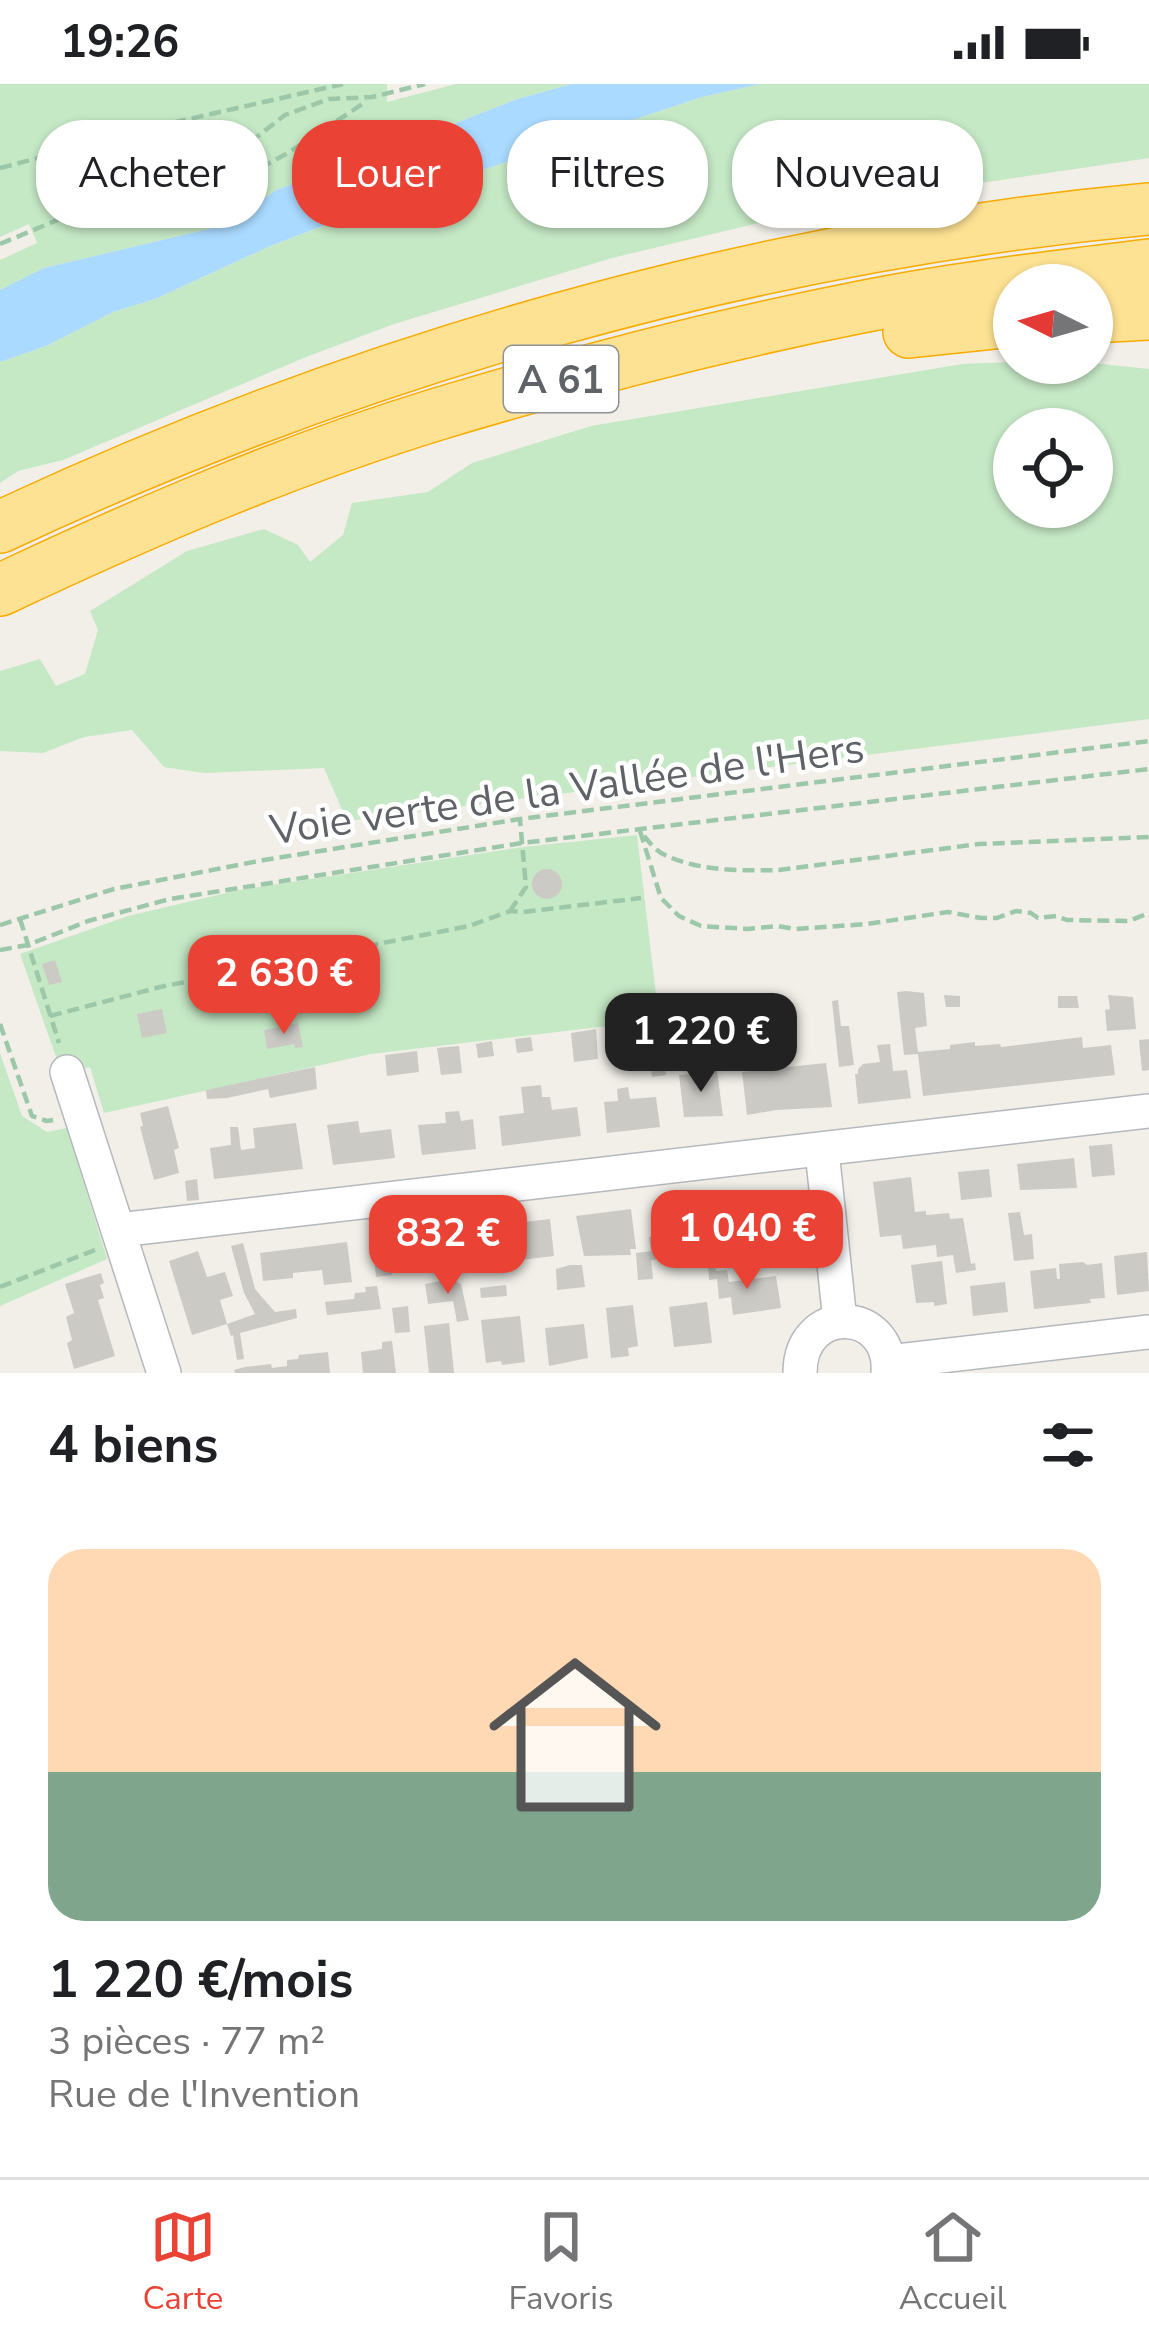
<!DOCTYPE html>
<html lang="fr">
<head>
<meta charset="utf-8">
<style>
	body { margin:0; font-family:"Nunito Sans",sans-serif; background:#f2f2f2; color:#202124; height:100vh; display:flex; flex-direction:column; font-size:45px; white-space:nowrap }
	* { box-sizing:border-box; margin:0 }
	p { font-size:39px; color:#757577 }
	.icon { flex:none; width:66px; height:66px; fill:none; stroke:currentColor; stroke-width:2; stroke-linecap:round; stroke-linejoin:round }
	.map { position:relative; height:1289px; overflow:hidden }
	.drawer { display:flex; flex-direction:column; background:#fff; flex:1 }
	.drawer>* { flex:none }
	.guide { position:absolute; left:36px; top:36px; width:1077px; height:108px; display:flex; gap:24px }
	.needle { width:78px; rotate:275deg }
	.fabs { position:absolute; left:993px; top:180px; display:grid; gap:24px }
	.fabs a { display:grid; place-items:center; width:120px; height:120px; border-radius:50%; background:#fff; box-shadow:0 3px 9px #0004; font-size:60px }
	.price { position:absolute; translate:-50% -102px; padding:0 27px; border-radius:24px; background:#ea4335; color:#fff; font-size:39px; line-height:78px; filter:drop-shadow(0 3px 6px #0008) }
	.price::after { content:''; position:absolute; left:50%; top:72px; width:36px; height:27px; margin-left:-18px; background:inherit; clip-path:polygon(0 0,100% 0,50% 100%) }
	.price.current { background:#222; color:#fff }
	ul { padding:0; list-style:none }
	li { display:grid; align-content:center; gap:24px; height:636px; padding:0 48px }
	li span { display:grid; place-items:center; height:372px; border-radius:36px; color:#555 }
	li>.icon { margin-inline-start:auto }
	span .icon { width:216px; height:216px; fill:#fffc; stroke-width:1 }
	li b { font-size:51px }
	h2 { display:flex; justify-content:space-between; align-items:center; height:144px; padding:0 48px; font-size:51px }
	.chip { padding:0 42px; border-radius:48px; background:#fff; box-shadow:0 3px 9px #0004; font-size:42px; line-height:108px }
	.chip.current { background:#ea4335; color:#fff }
	.status { display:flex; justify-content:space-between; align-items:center; height:84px; padding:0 60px; background:#fff; direction:ltr }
	.status svg { height:33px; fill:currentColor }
	.menu { display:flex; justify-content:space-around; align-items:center; height:168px; border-top:3px solid #e0e0e0; background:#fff; font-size:33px; color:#757577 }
	.menu a { display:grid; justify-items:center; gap:6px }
	.menu .current { color:#ea4335 }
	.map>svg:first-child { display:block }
</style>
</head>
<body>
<div class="status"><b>19:26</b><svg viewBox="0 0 49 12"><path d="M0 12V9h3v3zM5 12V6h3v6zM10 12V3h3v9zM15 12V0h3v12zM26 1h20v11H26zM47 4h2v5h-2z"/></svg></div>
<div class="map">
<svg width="1149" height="1289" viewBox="0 0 1149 1289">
	<rect width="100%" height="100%" fill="#f1efe8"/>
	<g fill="#c5e8c5" fill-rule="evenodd">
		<polygon points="0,0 387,0 387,18 456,0 572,0 517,15 362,76 276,106 230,140 44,184 0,206 0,176 37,159 29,140 0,153"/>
		<polygon points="760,0 1149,0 1149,74 927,107 771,136 612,174 394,240 306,273 63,376 18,387 0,399 0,278 46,262 113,228 155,215 268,163 374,122 702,13"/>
		<path d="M1014 278 1092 279 1149 285V635L347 737 324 684 204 689 164 683 132 646 84 653 43 669 0 667V587L40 575 56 602 85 590 98 546 90 527 187 467 264 445 298 461 310 478 343 451 352 419 428 408 472 379 591 342 962 280ZM1014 345H1092V423H1014Z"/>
		<polygon points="637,751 659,936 371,970 104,1029 90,983 62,990 20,870 128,832 239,806 523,763"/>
		<polygon points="0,969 22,1032 47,1048 67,1044 107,1175 0,1222"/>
	</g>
	<polygon fill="#aadaff" points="572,0 760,0 702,13 374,122 268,163 155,215 113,228 46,262 0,278 0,206 44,184 230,140 276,106 362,76 517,15"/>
	<g fill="#cccac5">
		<circle cx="547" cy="800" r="15"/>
		<polygon points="55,876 62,898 49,901 42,880"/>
		<polygon points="906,907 924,909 927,942 915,944 918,968 950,965 950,961 975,958 975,962 1000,960 1001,963 1082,953 1083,964 1111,961 1115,991 923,1012 918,970 904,971 897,908"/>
		<polygon points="944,911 960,912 960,923 946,923"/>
		<polygon points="1108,911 1133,913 1136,945 1107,947 1105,926 1110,925"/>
		<polygon points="1058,912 1077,912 1079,924 1058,924"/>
		<polygon points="838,916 841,942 849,942 854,981 839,983 832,917"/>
		<polygon points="162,925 167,949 142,954 137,930"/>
		<polygon points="660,937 666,991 652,993 646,939"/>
		<polygon points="298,939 303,963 295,964 294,960 267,965 264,946"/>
		<polygon points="596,945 598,975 574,978 571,949"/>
		<polygon points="531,953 533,967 517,969 515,955"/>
		<polygon points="1149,955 1149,986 1142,987 1139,956"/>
		<polygon points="492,957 494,972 478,974 476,960"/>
		<polygon points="890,960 893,987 907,986 911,1014 858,1020 855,990 858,990 858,985 863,980 880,978 877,961"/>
		<polygon points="459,962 462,989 441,991 437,964"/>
		<polygon points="417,967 419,988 387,992 385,971"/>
		<polygon points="826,979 832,1023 776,1026 747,1031 742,988"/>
		<polygon points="315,983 317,1005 270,1014 268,1005 227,1014 207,1015 206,1006"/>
		<polygon points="717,987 723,1032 684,1033 679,991"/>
		<polygon points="541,1001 542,1013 550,1013 552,1026 577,1023 581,1052 502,1062 499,1032 524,1029 521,1003"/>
		<polygon points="628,1003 630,1015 656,1013 660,1043 607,1049 604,1018 618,1017 617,1005"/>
		<polygon points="168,1022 179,1064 174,1066 179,1089 154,1096 140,1043 143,1042 140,1029"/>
		<polygon points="459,1027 461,1037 473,1035 476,1065 422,1071 418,1041 446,1039 445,1028"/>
		<polygon points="358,1037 360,1049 391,1045 395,1074 333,1081 327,1041"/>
		<polygon points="296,1039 303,1085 214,1095 210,1064 231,1061 230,1043 238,1043 241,1066 255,1064 253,1044"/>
		<polygon points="1112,1060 1115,1091 1092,1093 1089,1062"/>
		<polygon points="1074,1074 1077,1104 1020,1106 1017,1080"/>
		<polygon points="989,1085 992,1113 961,1116 958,1088"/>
		<polygon points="911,1093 915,1128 926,1127 926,1131 949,1129 950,1135 963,1134 971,1180 975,1179 976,1186 956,1189 953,1171 937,1173 936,1161 903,1165 901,1151 880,1153 873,1098"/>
		<polygon points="197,1095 199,1116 187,1117 185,1097"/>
		<polygon points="747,1117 749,1125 776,1122 781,1166 726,1172 720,1120"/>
		<polygon points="631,1125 636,1165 630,1165 631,1171 584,1172 576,1132"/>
		<polygon points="682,1125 688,1176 665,1179 664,1175 651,1176 653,1195 638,1196 636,1169 651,1167 649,1153 661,1151 659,1127"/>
		<polygon points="1020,1128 1024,1151 1032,1150 1034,1175 1014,1177 1008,1129"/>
		<polygon points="550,1135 554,1172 503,1178 502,1172 477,1175 478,1180 453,1183 448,1147"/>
		<polygon points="422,1149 425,1177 401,1180 401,1185 392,1187 392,1191 376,1193 372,1155"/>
		<polygon points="347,1158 352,1198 324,1201 322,1186 293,1189 293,1194 263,1197 260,1169"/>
		<polygon points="243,1159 255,1205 275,1228 296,1225 297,1234 240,1249 244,1275 237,1276 233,1251 231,1252 227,1240 255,1230 244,1209 231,1162"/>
		<polygon points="198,1167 207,1193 225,1188 233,1212 220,1216 227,1240 192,1251 169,1177"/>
		<polygon points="1147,1168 1149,1207 1117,1211 1114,1172"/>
		<polygon points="942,1177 947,1220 934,1222 934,1218 916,1219 911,1181"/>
		<polygon points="1083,1178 1087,1181 1102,1179 1105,1214 1090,1215 1091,1219 1034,1225 1030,1187 1056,1184 1057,1195 1060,1195 1059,1180"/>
		<polygon points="570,1181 582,1181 585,1203 557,1206 556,1185"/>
		<polygon points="715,1181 716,1187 727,1186 729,1198 776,1192 781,1224 733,1231 731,1213 719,1215 717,1195 709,1196 708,1182"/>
		<polygon points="101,1189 104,1199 100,1201 104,1214 98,1216 115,1272 74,1285 67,1259 72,1256 66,1233 74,1229 65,1200"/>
		<polygon points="451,1195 461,1200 469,1236 457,1238 453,1217 428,1220 425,1200"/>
		<polygon points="1005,1198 1008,1228 973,1232 970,1202"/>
		<polygon points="506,1201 507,1212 481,1214 480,1204"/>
		<polygon points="377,1202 381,1225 327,1231 325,1218 354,1215 355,1209 366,1208 365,1203"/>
		<polygon points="707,1218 712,1259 674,1263 669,1223"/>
		<polygon points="633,1221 638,1262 628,1264 629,1272 611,1274 606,1224"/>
		<polygon points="408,1222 410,1248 395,1249 392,1224"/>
		<polygon points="520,1232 525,1278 502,1281 501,1277 486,1279 481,1236"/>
		<polygon points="449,1239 454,1289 429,1289 424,1242"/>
		<polygon points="584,1240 588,1274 549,1282 545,1244"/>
		<polygon points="392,1257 396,1289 363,1289 361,1268 382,1265 382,1258"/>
		<polygon points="328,1268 330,1289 235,1289 234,1286 245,1283 271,1280 272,1284 287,1282 287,1276 298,1275 299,1271"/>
	</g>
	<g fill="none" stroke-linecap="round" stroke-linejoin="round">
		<g stroke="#b5b8bc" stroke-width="36">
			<g id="minor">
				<polyline points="67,988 164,1289"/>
				<polyline points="822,1067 840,1237"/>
				<polyline points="119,1146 1149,1027"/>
				<polyline points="889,1278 1149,1248"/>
				<path d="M800 1289C800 1218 893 1223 888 1289"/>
			</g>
		</g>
		<g stroke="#f9ab00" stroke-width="54">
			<g id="highway">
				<polyline points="1092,233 1149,230"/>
				<polyline points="909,248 1014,237"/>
				<path d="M0 443C357 275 756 161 1149 125"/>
				<path d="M0 506C142 439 288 376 438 330 577 288 719 251 861 223 956 204 1053 193 1149 181"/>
			</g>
		</g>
		<g stroke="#9cc7a9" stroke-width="4.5" stroke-dasharray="12 6" stroke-linecap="butt">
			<polyline points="0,84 176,38 343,0"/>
			<polyline points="141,100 166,106 216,108 288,69 367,17"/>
			<polyline points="0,160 258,52 285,31 329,15 372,13 425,0"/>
			<polyline points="640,747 661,814 679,832 701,842 747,845 778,842 795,845 867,840 948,828 981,834 997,834 1016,827 1031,829 1038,834 1056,832 1067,836 1129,837 1149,829"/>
			<path d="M644 752C650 759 656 767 665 771 698 787 742 787 779 786L979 760 1149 753"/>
			<polyline points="510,827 526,803 520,736"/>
			<polyline points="20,835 59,959"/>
			<polyline points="0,841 114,805 264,776 520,735 1149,657"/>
			<polyline points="0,866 28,861 88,837 170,815 522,759 1149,685"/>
			<polyline points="50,932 160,903 469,842 510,827 523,828 641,814"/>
			<polyline points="0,940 32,1032 47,1037 53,1036"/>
			<polyline points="0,1203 95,1166"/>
		</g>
		<use href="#minor" stroke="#fff" stroke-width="33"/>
		<use href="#highway" stroke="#fde293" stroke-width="51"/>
	</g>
	<g text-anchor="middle" stroke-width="9" stroke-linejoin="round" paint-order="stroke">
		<rect fill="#fff" stroke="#8f9295" stroke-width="3" x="504" y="262" width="114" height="66" rx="9"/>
		<g font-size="39" font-weight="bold" fill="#5f6368">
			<text x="561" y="309">A 61</text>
		</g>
		<g font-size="42" fill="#5f6368" stroke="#fff">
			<text transform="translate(567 704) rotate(-8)" y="15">Voie verte de la Vallée de l'Hers</text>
		</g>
	</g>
</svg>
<div class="fabs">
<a><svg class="needle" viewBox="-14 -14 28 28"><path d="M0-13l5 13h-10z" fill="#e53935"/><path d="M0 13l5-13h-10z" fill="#757577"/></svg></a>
<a><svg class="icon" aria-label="locate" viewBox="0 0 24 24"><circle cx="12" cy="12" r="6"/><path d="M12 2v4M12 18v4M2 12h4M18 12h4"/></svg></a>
</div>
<b class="price" style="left:284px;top:953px">2 630 €</b>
<b class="price current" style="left:701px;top:1011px">1 220 €</b>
<b class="price" style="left:747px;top:1208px">1 040 €</b>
<b class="price" style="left:448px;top:1213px">832 €</b>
<div class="guide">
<a class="chip">Acheter</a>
<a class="chip current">Louer</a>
<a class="chip">Filtres</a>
<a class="chip">Nouveau</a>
</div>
</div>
<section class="drawer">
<h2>4 biens<svg class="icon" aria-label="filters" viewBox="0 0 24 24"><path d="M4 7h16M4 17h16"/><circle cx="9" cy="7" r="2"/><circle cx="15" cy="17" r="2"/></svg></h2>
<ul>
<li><span style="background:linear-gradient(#ffd9b3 60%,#7fa58c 0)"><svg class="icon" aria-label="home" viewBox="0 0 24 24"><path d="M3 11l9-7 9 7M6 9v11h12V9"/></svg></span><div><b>1 220 €/mois</b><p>3 pièces · 77 m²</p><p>Rue de l'Invention</p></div></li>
</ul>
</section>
<nav class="menu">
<a class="current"><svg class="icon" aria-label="map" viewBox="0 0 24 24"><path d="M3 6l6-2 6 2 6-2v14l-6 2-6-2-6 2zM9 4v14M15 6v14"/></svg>Carte</a>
<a><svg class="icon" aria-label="saved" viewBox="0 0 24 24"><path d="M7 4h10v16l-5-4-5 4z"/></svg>Favoris</a>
<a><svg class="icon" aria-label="home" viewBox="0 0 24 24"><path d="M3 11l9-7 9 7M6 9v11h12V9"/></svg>Accueil</a>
</nav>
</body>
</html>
